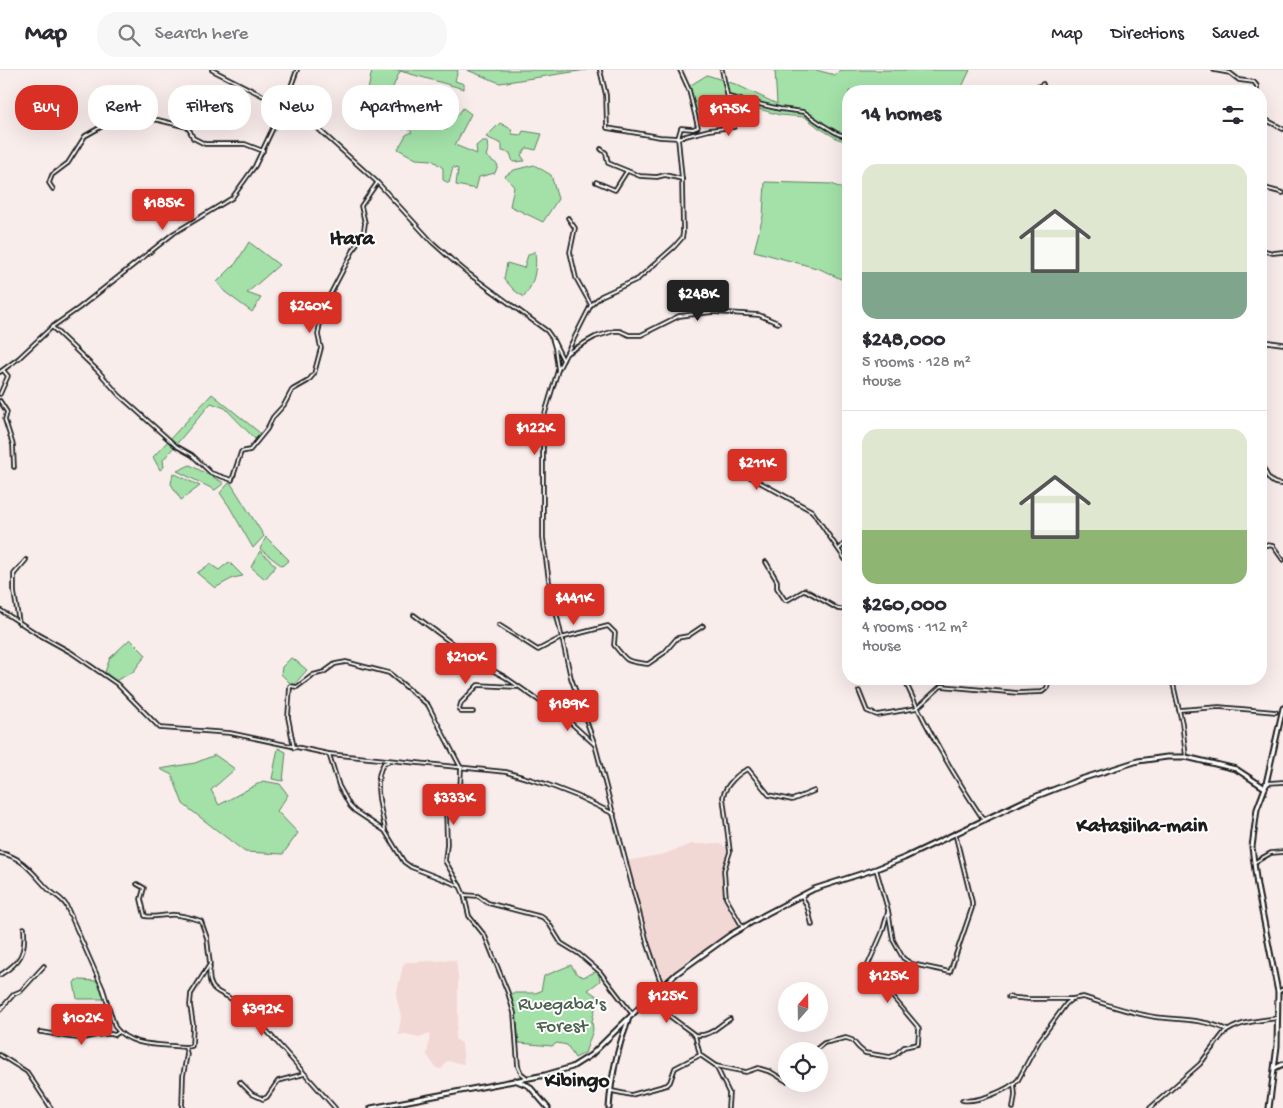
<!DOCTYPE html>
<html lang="en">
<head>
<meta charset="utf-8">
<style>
	body { margin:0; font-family:"Gochi Hand",sans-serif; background:#f7f7f7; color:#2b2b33; height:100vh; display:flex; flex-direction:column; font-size:19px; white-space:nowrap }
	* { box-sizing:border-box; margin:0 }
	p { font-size:16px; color:#7c7c81 }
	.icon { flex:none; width:28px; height:28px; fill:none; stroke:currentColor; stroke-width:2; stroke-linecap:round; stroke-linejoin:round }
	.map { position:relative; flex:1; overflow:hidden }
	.panel { position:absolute; left:842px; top:15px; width:425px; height:600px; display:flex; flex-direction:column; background:#fff; border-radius:20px; box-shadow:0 5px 20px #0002 }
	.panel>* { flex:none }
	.guide { position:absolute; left:15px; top:15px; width:475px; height:45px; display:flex; gap:10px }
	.needle { width:32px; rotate:20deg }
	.controls { position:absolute; left:778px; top:912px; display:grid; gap:10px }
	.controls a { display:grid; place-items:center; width:50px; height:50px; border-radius:50%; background:#fff; box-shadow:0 5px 20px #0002; font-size:25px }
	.price { position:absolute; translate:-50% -42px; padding:0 11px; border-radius:5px; background:#d93025; color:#fff; font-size:16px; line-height:32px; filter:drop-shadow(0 1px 2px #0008) }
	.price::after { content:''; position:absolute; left:50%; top:30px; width:15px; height:11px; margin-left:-8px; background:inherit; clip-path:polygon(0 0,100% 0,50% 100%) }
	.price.on { background:#222; color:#fff }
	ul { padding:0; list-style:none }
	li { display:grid; align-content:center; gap:10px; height:265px; padding:0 20px }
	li+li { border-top:1px solid #e1e1e2 }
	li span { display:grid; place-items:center; height:155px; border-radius:15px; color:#555 }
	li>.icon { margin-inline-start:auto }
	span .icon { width:90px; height:90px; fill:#fffc; stroke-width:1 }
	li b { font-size:21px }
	h2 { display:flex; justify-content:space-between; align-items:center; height:60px; padding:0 20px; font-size:21px }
	.pill { padding:0 18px; border-radius:20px; background:#fff; box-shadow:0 5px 20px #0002; font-size:18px; line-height:45px }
	.pill.on { background:#d93025; color:#fff }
	header { display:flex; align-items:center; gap:30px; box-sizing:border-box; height:70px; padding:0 25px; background:#fff; border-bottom:1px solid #e1e1e2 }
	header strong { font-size:24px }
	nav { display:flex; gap:28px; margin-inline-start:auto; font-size:18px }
	.search { width:350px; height:45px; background:#f7f7f7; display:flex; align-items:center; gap:12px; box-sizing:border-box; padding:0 18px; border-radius:20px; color:#7c7c81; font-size:19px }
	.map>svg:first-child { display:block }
</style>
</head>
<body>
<header>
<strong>Map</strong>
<div class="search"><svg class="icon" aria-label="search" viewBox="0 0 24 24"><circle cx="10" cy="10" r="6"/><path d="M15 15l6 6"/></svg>Search here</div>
<nav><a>Map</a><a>Directions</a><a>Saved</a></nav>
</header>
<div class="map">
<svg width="1283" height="1038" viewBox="0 0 1283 1038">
	<rect width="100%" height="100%" fill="#f9edec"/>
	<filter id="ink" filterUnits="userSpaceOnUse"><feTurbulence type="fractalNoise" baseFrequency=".02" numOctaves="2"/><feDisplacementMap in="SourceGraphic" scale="10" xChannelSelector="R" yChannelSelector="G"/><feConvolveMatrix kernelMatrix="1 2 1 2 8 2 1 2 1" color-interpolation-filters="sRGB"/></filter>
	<g filter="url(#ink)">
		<g fill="#f2d8d5">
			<polygon points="691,774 721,774 730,780 723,796 725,824 734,837 740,852 730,864 689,889 659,913 626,791 664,784"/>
			<polygon points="456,890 458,906 458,949 455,969 462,973 464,994 447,991 442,999 436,998 427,985 430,963 419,967 405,964 398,965 401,947 396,926 403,895 406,892"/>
		</g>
		<g fill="#a3e1a8" stroke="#607e62">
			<polygon points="372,0 458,0 455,11 464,14 464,19 400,1 386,33 368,20"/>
			<polygon points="467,0 586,0 500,13"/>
			<polygon points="775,0 816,0 835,5 840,0 970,0 960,21 849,21 849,72 838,69 819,58 805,47 780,45 734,32 698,54 686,18 707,5 735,14 777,34"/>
			<polygon points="385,37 410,52 411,45 421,39 438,50 448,37 453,40 442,54 446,60 463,38 471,44 455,75 477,84 476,76 482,71 487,71 488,80 486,86 498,95 495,103 479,107 476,119 456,115 458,99 453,97 449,113 443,110 443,98 432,90 416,89 398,79 406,65 412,62 406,57 403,59 395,56 398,51 381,42"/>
			<polygon points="500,53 511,59 512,64 521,65 523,61 542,64 536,80 527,78 521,85 525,91 513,92 510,83 502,81 502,74 486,67"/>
			<polygon points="534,95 551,105 558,129 543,152 510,136 514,117 505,106 514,100"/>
			<polygon points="765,112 832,114 849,122 849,203 843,210 820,199 754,181 763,146"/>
			<polygon points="249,172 279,195 247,223 261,228 252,242 225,222 217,212 236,193"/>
			<path d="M535 181C537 199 535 212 524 227L515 221 504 209 507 193 524 198 528 185Z"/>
			<polygon points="212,324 260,363 255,369 225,338 211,333 163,390 164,397 160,400 153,387"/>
			<polygon points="190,395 224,413 215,420 177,401"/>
			<polygon points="173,403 200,416 181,430 171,414"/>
			<polygon points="230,412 264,466 253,478 229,436 220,423"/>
			<polygon points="266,467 289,490 282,496 260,479"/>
			<polygon points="260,481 276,496 265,509 251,497"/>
			<polygon points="229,492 243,506 233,508 215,518 197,503 210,494 219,500"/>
			<polygon points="130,569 146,585 133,602 115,611 105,602 110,588"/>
			<polygon points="291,588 295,590 307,600 293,616 281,604 282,597"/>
			<polygon points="278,678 286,682 283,711 272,709"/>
			<polygon points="215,685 235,699 211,720 219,735 263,711 280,714 288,725 277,741 298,763 283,784 245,782 183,734 172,705 160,699 195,693"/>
			<polygon points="571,895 576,903 583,907 598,901 600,911 588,920 598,927 592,951 593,960 585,983 575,988 567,975 557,973 552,976 519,973 516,944 511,932 512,923 535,923 541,921 544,906"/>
			<polygon points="80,910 98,911 105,929 77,929 74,913 76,910"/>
		</g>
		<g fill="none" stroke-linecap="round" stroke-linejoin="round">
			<g stroke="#1c1c1c" stroke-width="5.5">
				<g id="street">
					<polyline points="212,0 305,47 377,112 432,172 451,189 469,204 547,261 552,268 555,278 558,300 543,350 543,468 549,511 571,608 595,675 647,872 662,916"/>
					<polyline points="680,0 689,20 698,57 693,59 681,58 678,68 709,60 734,57 722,0"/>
					<polyline points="1214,0 1230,3 1239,10 1254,12 1257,16 1257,21"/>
					<polyline points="1030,21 1043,14"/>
					<polyline points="729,27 780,39 804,42 823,55 838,64 849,67"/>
					<polyline points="1261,47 1283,59"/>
					<polyline points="601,79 606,83 608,93 640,106 657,107 665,105 682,109"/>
					<polyline points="596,112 615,120 627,101"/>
					<polyline points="1261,117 1283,123"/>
					<polyline points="53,119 49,113 52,105 68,93 85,66 122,45 158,50 187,57 190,61 193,68 205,74 245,74 263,81"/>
					<polyline points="568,148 575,158 570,182 576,208 591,235"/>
					<polyline points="1261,180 1273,183 1283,182"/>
					<polyline points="52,257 99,302 119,325 176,376 192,385 211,403 232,410 241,382 250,380 267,359 273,347 284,335 292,320 308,311 314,304 321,278 318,265 322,240 364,160 365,153 361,136 377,113"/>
					<polyline points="553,270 563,290"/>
					<polyline points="1261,271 1283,274"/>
					<polyline points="567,283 595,267 614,261 620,261 629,265 641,265 679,246 713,242 759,245 778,253"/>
					<polyline points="558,300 591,235 601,226 638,209 674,177 682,168 683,163 682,109 678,68 660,67 607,58 606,25 600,0"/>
					<polyline points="0,302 19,288 52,257 79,238 174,163 232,128 255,96 284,35 297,0"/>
					<polyline points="0,324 8,306 3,300"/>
					<polyline points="0,331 7,342 5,350 13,375 14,397"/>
					<path d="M1262 395C1267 406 1270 415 1283 414"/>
					<polyline points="743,403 812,441 849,495"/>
					<polyline points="1261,474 1273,476 1283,490"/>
					<polyline points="839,479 849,469"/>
					<polyline points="766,492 777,511 777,518 785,530 788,530 805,520 838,539 849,540"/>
					<polyline points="0,540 36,563 72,583 117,614 160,658 230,663 329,684 506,702 546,714 577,726 614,744"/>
					<polyline points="414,545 477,592 505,607 571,653 594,674"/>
					<polyline points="19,553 14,522 14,504 26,490"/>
					<path d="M499 555 538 580 561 568 608 556 615 563 614 575C628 593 626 591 648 594L664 583 677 568 688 566 703 556"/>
					<path d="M904 609C926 658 953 704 983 749"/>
					<polyline points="1172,609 1182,653 1186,687"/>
					<polyline points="859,621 867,641 877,645 917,638 941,616 1018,623 1042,622 1047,618 1049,609"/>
					<polyline points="1179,640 1219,637 1276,642"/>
					<polyline points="473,642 461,642 459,640 461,633 478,615 517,617"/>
					<polyline points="294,678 288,647 290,616 297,617 313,605 324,602 335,594 346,592 389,603 428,635 461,698 460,722 457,728 446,740 447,774 445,791 460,816"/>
					<polyline points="329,684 339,716 350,736 355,741 385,761 404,792 411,797 460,816 464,825 469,846 485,866 508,923 514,943 518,996 521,1003 526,1007"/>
					<polyline points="1267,715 1268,713 1283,712"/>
					<path d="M385 759C381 739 372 711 384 693L388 692"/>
					<path d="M0 783C21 786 33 803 46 817 52 824 61 827 66 835L103 919 115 957C130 978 163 974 185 977L187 984 183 1006 182 1038"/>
					<polyline points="1255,792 1271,783 1283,782"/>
					<polyline points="876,799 888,840 893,870 903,888 912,894 950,902 972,838 972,832 955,763"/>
					<path d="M137 814 144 818 141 829 145 846C153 848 161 845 170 845 178 844 193 848 201 851L207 868 210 894 191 924 190 935 193 954 192 976 185 977"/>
					<polyline points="464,825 478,826 488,833 542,847 548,852 561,873 579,884 600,902 633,945"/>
					<polyline points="802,826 808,839 812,855"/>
					<path d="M743 858 726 828 724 800 730 782 723 727C725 716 738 703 748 699L769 725 792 730 814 721"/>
					<path d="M210 897C209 903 209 911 212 916 215 922 223 924 228 927 241 935 245 944 259 952L335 1038"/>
					<path d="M0 905C21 892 26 883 24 858"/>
					<polyline points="1278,922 1283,919"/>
					<polyline points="1008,927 1028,929 1072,929"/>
					<path d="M648 930 695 965C711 967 717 956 730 949"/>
					<polyline points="0,940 14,924 21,921 44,896"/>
					<path d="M40 962C53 963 66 968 80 968 92 968 102 961 115 965L119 962"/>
					<polyline points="695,965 700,985 716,996 746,1002 758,998 771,1002 786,1011"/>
					<polyline points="814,981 824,973 846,968 852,970 859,978 865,983 890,987 895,985 904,977 918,974 919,959 918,957 881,913 863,906 882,863 888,842"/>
					<polyline points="0,985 27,1002 51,1038"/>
					<polyline points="716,996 729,1023 728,1038"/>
					<polyline points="240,1012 252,1024 263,1029 267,1027 278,1011 304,1004"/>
					<polyline points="612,1021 631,1025 667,1015 670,1012 675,998 700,985"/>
					<path d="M962 1030C977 1033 1008 1020 1018 1010L1039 971 1066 934 1072 929 1083 927C1106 934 1130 943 1155 947 1178 950 1206 949 1227 960"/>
					<polyline points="1013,1038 1015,1025 1014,1014"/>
					<path d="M1150 1038 1200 994 1223 964C1239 951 1258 951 1277 948"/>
				</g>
			</g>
			<g stroke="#1c1c1c" stroke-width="7">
				<g id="secondary">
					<polyline points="1275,998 1283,994"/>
					<polyline points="515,1010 529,1016 548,1038"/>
					<polyline points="371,1038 545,1005 572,997 591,985 642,935 676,904 730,865 766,844 814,819 876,799 904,788 1024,731 1081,709 1138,691 1167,687 1186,687 1236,699 1265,718"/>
					<path d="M609 1038C611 1008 617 979 628 951"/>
					<polyline points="1269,1038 1277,976 1278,922 1257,816 1252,777 1257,739 1265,718 1283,638"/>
				</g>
			</g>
			<use href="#street" stroke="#fff" stroke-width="2"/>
			<use href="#secondary" stroke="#fff" stroke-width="3"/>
		</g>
	</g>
	<g text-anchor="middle" stroke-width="4" stroke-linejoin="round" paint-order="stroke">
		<g font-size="19" fill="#4b614d" stroke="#fff">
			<text x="562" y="939">Rwegaba's<tspan x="562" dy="22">Forest</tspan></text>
		</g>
		<g font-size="21" font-weight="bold" fill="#1c1c1c" stroke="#fff">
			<text x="352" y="174">Itara</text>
			<text x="1142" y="761">Katasiiha-main</text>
			<text x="577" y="1016">Kibingo</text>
		</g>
	</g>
</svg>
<div class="controls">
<a><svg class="needle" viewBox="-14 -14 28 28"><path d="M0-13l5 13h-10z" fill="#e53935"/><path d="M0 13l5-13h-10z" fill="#7c7c81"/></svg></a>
<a><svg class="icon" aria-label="locate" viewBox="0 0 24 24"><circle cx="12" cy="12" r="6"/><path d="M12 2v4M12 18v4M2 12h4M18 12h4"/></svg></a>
</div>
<b class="price" style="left:729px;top:67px">$175K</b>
<b class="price" style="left:163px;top:161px">$185K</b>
<b class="price on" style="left:698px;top:252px">$248K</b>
<b class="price" style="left:310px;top:264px">$260K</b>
<b class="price" style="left:535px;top:386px">$122K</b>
<b class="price" style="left:757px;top:421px">$211K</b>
<b class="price" style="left:574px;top:556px">$441K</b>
<b class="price" style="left:466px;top:615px">$210K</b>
<b class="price" style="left:568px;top:662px">$189K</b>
<b class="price" style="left:454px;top:756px">$333K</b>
<b class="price" style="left:888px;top:934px">$125K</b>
<b class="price" style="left:667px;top:954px">$125K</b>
<b class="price" style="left:262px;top:967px">$392K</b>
<b class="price" style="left:82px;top:976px">$102K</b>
<div class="guide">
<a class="pill on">Buy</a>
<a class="pill">Rent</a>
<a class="pill">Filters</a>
<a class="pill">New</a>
<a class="pill">Apartment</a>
</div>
<section class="panel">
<h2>14 homes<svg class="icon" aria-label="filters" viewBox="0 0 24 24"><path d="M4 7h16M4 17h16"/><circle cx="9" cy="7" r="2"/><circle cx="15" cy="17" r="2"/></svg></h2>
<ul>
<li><span style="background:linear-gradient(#dfe7d0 70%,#7fa58c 0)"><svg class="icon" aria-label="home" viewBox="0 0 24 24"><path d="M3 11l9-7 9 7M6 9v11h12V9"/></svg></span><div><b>$248,000</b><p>5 rooms · 128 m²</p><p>House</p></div></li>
<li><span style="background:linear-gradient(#dfe7d0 65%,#8fb573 0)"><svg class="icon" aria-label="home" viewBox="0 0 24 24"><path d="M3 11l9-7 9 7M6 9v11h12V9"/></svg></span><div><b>$260,000</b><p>4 rooms · 112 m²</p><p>House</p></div></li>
</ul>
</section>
</div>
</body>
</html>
